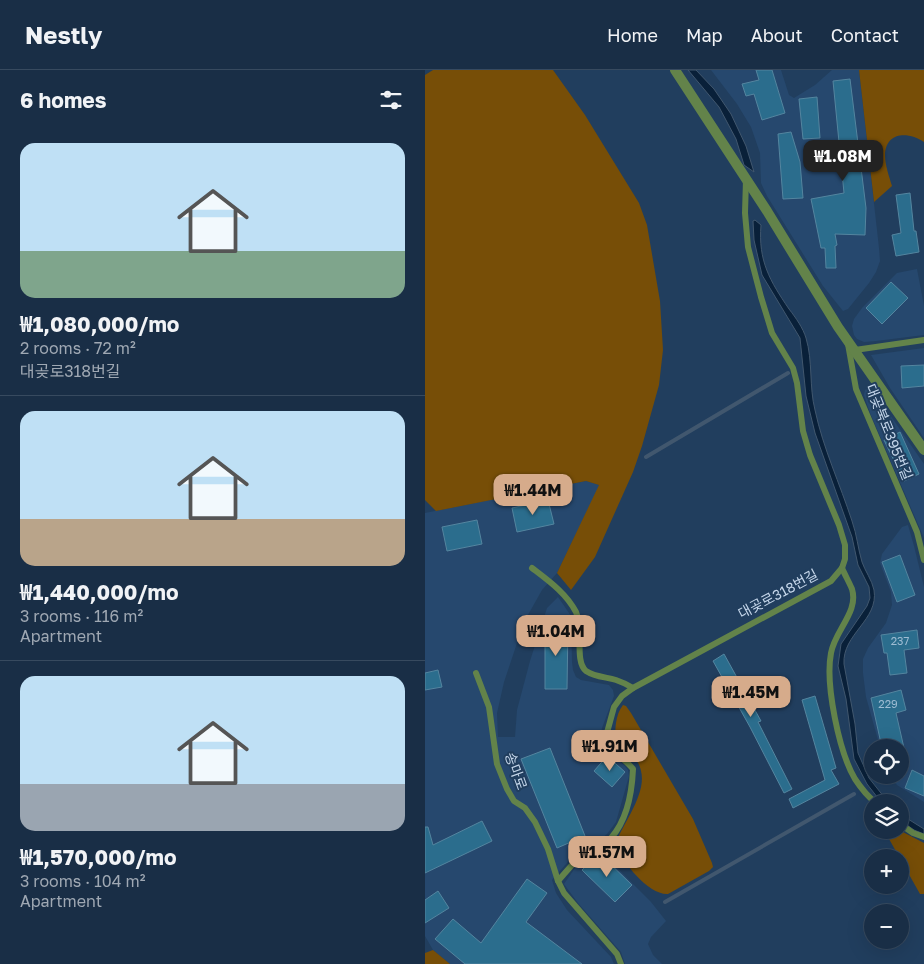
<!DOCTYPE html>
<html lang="en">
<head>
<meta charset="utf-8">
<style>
	body { margin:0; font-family:"Golos Text","Noto Sans KR",sans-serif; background:#22364d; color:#f1f3f6; height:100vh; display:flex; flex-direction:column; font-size:19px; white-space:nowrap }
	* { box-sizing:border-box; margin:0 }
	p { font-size:16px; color:#9fa8b3 }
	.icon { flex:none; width:28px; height:28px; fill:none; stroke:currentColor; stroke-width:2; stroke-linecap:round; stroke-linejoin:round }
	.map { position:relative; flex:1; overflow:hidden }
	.side { display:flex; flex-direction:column; background:#192e46; width:425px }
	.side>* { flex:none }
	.buttons { position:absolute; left:439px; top:669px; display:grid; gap:10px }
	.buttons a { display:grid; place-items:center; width:45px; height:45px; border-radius:50%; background:#192e46; box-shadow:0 5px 20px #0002,0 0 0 1px #374a5f; font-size:25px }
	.price { position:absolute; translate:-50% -42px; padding:0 11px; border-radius:10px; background:#d6ab8b; color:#111; font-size:16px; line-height:32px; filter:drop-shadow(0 1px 2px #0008) }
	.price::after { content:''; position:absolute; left:50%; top:30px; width:15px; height:11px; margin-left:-8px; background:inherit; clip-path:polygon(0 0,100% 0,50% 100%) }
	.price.active { background:#222; color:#fff }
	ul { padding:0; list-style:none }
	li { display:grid; align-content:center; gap:10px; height:265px; padding:0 20px }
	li+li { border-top:1px solid #374a5f }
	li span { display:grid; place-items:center; height:155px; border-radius:15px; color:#555 }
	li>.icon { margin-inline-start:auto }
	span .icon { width:90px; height:90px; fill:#fffc; stroke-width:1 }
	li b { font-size:21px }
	h2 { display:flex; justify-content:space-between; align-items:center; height:60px; padding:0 20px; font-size:21px }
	header { display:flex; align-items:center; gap:30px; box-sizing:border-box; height:70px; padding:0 25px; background:#192e46; border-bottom:1px solid #374a5f }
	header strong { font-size:24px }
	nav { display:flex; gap:28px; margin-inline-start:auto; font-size:18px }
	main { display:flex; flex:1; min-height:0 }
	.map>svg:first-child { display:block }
</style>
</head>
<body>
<header>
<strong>Nestly</strong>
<nav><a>Home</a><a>Map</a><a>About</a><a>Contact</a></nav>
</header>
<main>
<section class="side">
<h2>6 homes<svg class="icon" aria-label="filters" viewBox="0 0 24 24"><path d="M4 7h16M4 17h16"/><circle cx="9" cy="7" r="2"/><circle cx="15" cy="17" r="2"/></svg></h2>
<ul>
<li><span style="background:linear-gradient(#bfe0f5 70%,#7fa58c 0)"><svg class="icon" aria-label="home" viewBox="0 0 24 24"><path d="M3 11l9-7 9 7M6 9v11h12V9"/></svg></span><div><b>₩1,080,000/mo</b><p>2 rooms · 72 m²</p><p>대곶로318번길</p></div></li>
<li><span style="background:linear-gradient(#bfe0f5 70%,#b9a48a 0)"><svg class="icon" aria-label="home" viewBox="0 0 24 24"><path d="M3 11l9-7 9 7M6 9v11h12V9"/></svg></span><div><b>₩1,440,000/mo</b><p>3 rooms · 116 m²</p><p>Apartment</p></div></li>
<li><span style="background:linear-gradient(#bfe0f5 70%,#9aa5b1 0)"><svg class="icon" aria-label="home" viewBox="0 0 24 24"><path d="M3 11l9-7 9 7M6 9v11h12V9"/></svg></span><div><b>₩1,570,000/mo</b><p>3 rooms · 104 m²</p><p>Apartment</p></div></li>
</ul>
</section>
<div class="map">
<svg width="499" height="894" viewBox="0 0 499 894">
	<rect width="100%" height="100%" fill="#213e5e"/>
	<g fill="#26486e">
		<polygon points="286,0 356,0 364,25 369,28 390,15 407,0 434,0 454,178 455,191 451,202 444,213 423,239 418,241 398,216 342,126 336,113 335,83 326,57 312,34"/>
		<polygon points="492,199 499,236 499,265 451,271 439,272 432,269 429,265 427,256 429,249 437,238 472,203"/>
		<polygon points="499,278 499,368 465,318 446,285"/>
		<polygon points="443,318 447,319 499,394 499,468 445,343 439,325 440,320"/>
		<polygon points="161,411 175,415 132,503 117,520 99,552 79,612 72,643 73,667 90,667 92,640 105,591 122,538 133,527 146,546 147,592 148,600 151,607 156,610 184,615 188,620 189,626 177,658 175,671 180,680 199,695 203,700 204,706 191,752 182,764 175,770 156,777 127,810 131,823 142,840 186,887 189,894 25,894 8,880 0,866 0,443"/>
		<polygon points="483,455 489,476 499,517 499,732 472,715 464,706 475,705 475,678 455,677 441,627 438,603 438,589 443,578 461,553 467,535 466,522 455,493 457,484 477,457"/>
		<polygon points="174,780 226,832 241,851 226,867 223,874 228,885 237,894 200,894 196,882 153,833 139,814 150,798 163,786"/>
	</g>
	<g fill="#774e07">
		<polygon points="8,0 128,0 160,45 214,133 222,155 235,231 238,280 234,315 217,376 208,402 170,487 146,520 132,503 174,415 161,411 11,441 0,430 0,5"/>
		<path d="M434 0H499V72C484 62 461 61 460 85 460 95 464 106 467 116L449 132Z"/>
		<path d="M198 635 201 636 206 643 268 749 287 793 288 797 284 801 243 824C223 825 198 792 190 775 197 755 222 724 216 701 212 679 186 683 191 653 192 646 194 640 198 635Z"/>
		<polygon points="459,760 474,760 499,773 499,824 495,824"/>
		<polygon points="8,880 25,894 0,894 0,883"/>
	</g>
	<g fill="#092039" stroke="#41576e">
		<polygon points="263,0 271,0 289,19 306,44 321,76 329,102 319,95 311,69 294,37"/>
		<path d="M330 150 336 155C333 191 345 211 364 239 371 248 378 258 381 268 388 291 384 317 390 340 398 378 415 414 427 451 432 465 433 479 437 492 440 501 447 510 449 520 454 550 417 564 419 594L430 654 433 683 444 708 463 732H456L442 714 429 689 421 629 413 596 416 574 442 536 445 528 444 517 433 495 427 467 390 363 381 326 375 268 337 205 329 170 328 151Z"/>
		<polygon points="475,744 499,759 499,764 489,760 475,750"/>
	</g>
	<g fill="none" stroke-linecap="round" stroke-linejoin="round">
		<g stroke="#41576e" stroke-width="4">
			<polyline points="221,387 363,303"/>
			<polyline points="240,832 429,724"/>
		</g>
	</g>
	<g fill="#2b6d8d" stroke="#54859f">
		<polygon points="331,0 347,0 360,43 337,50 329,24 321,26 317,14 334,10"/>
		<polygon points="425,9 441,138 440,165 410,164 412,175 410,176 411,198 401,198 400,178 396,178 386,129 419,123 408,11"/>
		<polygon points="392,27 395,68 378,69 374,29"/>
		<polygon points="366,62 375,92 378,128 358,129 353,64"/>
		<polygon points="485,123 489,161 491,161 494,182 471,186 467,165 476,163 471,125"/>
		<polygon points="466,212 483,228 457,254 441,238"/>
		<polygon points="499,295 499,316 477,318 476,296"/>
		<polygon points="475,362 494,404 479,411 459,370"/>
		<polygon points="123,430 129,454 92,462 87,438"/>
		<polygon points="52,450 57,474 22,481 17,457"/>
		<polygon points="475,485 490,525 472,532 457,492"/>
		<polygon points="120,554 143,555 142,619 120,619"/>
		<polygon points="492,560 494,578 479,580 482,603 465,605 462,583 459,583 456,565"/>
		<polygon points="299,584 336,651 333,652 367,719 359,723 325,657 288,591"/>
		<polygon points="13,600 17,617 0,620 0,603"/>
		<polygon points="476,620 481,640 471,643 479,678 457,678 446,628"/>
		<polygon points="390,626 411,698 406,700 414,714 368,738 364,729 400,710 377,630"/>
		<polygon points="125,678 160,766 132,778 96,689"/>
		<polygon points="182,686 200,702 187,717 169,701"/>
		<polygon points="487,700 499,706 499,726 480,718"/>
		<polygon points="57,751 67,771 0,803 0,757 3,757 8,775"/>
		<polygon points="172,785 176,785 207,815 190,832 157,800"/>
		<polygon points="102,809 122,823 101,852 157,894 40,894 10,869 28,849 56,873"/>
		<polygon points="13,821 24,838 0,853 0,830"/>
	</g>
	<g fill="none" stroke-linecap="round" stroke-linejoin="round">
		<g stroke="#63834a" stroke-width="6">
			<polyline points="423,274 431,319 492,462 499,490"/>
			<polyline points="430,280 499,270"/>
			<path d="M107 498C124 511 141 523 151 542 159 559 149 591 161 601 170 607 181 607 191 610 197 612 203 615 208 618"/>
			<path d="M417 498C420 505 424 512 427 519 434 542 410 560 406 583 400 614 414 682 430 709 436 718 442 726 450 732"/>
			<polyline points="51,603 64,637 72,694 82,719 89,731 100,738 110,752 123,779 133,811 139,823 192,884 196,894"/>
			<polyline points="475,754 488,763 499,767"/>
			<path d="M133 811C143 800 152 787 166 779 172 774 180 774 186 768 202 750 207 722 208 699 199 688 187 682 180 670L189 637 197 626 208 618 406 511 417 498 420 489V475L414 455 385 385 378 361 372 313 368 298 347 263 336 227 323 177 320 143 321 109"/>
		</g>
		<polyline stroke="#63834a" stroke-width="10" points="250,0 342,141 413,257 499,380"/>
	</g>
	<g text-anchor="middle" stroke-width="4" stroke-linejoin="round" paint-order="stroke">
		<g font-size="11" fill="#9ebcd3">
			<text x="475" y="575">237</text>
			<text x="463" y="638">229</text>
		</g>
		<g font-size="14" fill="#c5d6ea" stroke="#213e5e">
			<text transform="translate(464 362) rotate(68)" y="5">대곶북로395번길</text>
			<text transform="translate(353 524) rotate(-28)" y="5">대곶로318번길</text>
			<text transform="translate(91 701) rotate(70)" y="5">송마로</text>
		</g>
	</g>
</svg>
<div class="buttons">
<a><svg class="icon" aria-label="locate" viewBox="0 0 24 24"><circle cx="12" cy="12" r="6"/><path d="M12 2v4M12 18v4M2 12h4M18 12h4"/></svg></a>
<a><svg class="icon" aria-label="layers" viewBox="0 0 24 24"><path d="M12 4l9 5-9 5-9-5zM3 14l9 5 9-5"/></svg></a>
<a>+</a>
<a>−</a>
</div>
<b class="price active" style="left:418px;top:112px">₩1.08M</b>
<b class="price" style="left:108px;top:446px">₩1.44M</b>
<b class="price" style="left:131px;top:587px">₩1.04M</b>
<b class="price" style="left:326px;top:648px">₩1.45M</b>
<b class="price" style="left:185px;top:702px">₩1.91M</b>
<b class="price" style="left:182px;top:808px">₩1.57M</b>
</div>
</main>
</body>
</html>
